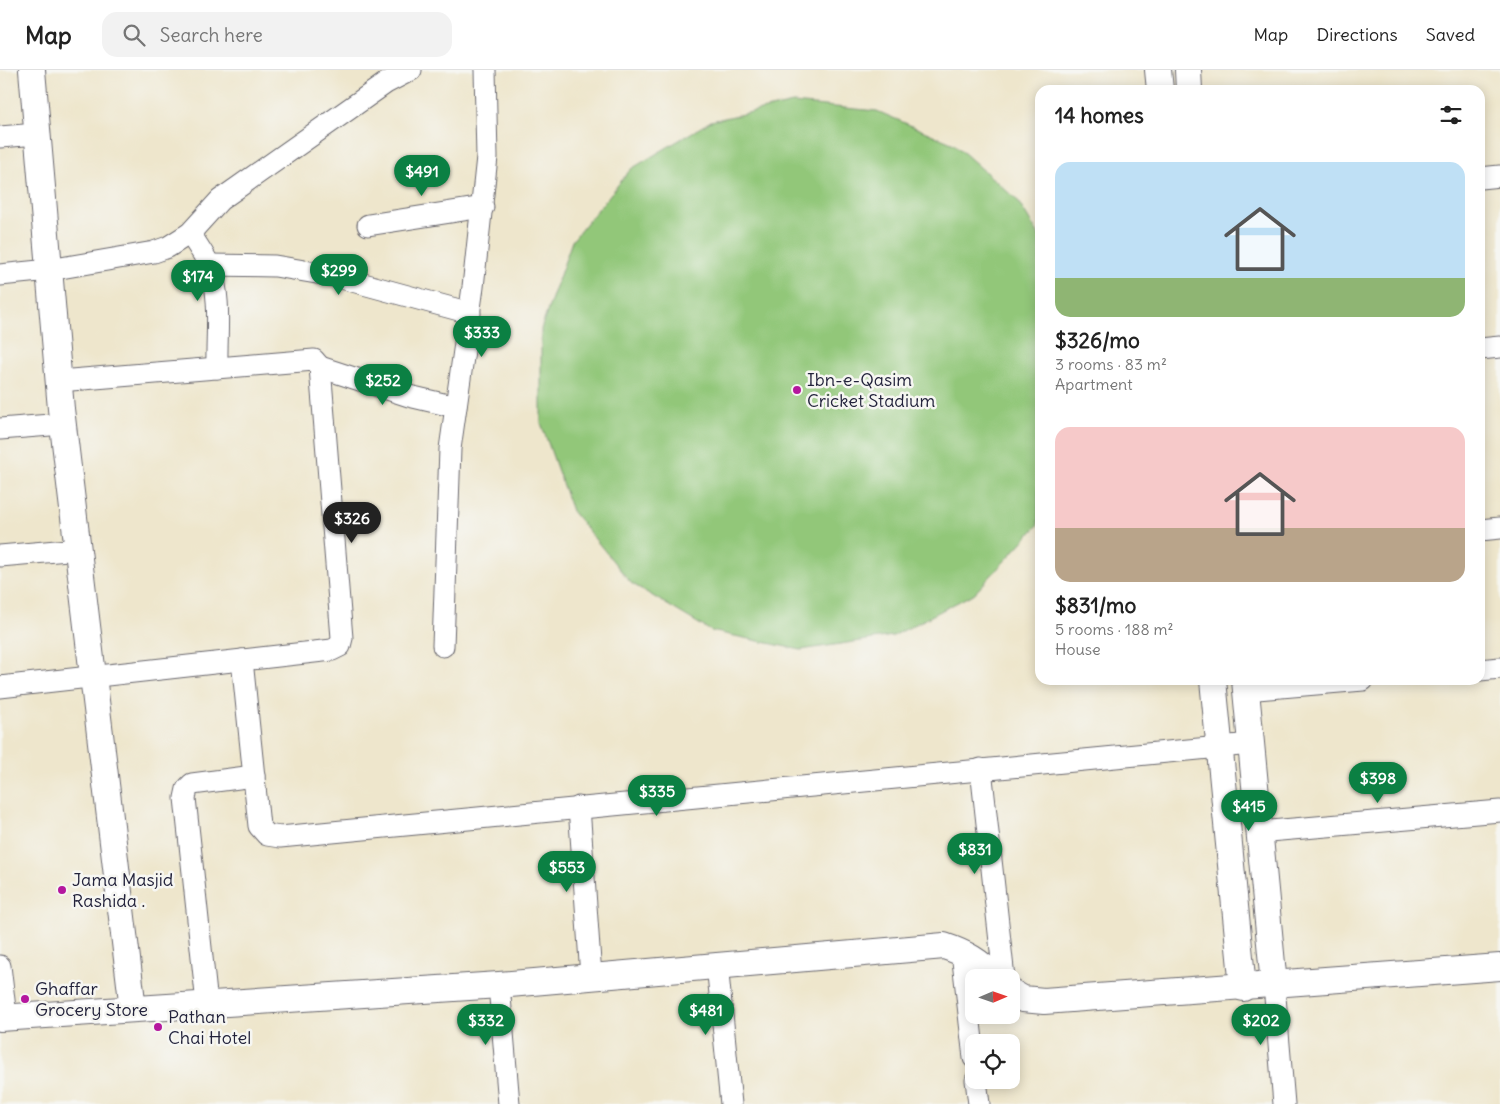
<!DOCTYPE html>
<html lang="en">
<head>
<meta charset="utf-8">
<style>
	body { margin:0; font-family:Delius,sans-serif; background:#f2f2f2; color:#222; height:100vh; display:flex; flex-direction:column; font-size:19px; white-space:nowrap }
	* { box-sizing:border-box; margin:0 }
	p { font-size:16px; color:#767676 }
	.icon { flex:none; width:28px; height:28px; fill:none; stroke:currentColor; stroke-width:2; stroke-linecap:round; stroke-linejoin:round }
	.map { position:relative; flex:1; overflow:hidden }
	.drawer { position:absolute; left:1035px; top:15px; width:450px; height:600px; display:flex; flex-direction:column; background:#fff; border-radius:15px; box-shadow:0 2px 12px #0003 }
	.drawer>* { flex:none }
	.needle { width:32px; rotate:88deg }
	.fabs { position:absolute; left:965px; top:899px; display:grid; gap:10px }
	.fabs a { display:grid; place-items:center; width:55px; height:55px; border-radius:10px; background:#fff; box-shadow:0 2px 12px #0003; font-size:25px }
	.price { position:absolute; translate:-50% -42px; padding:0 11px; border-radius:18px; background:#0b8043; color:#fff; font-size:16px; line-height:32px; filter:drop-shadow(0 1px 2px #0008) }
	.price::after { content:''; position:absolute; left:50%; top:30px; width:15px; height:11px; margin-left:-8px; background:inherit; clip-path:polygon(0 0,100% 0,50% 100%) }
	.price.current { background:#222; color:#fff }
	ul { padding:0; list-style:none }
	li { display:grid; align-content:center; gap:10px; height:265px; padding:0 20px }
	li span { display:grid; place-items:center; height:155px; border-radius:15px; color:#555 }
	li>.icon { margin-inline-start:auto }
	span .icon { width:90px; height:90px; fill:#fffc; stroke-width:1 }
	li b { font-size:21px }
	h2 { display:flex; justify-content:space-between; align-items:center; height:60px; padding:0 20px; font-size:21px }
	header { display:flex; align-items:center; gap:30px; box-sizing:border-box; height:70px; padding:0 25px; background:#fff; border-bottom:1px solid #e0e0e0 }
	header strong { font-size:24px }
	nav { display:flex; gap:28px; margin-inline-start:auto; font-size:18px }
	.search { width:350px; height:45px; background:#f2f2f2; display:flex; align-items:center; gap:12px; box-sizing:border-box; padding:0 18px; border-radius:15px; color:#767676; font-size:19px }
	.map>svg:first-child { display:block }
</style>
</head>
<body>
<header>
<strong>Map</strong>
<div class="search"><svg class="icon" aria-label="search" viewBox="0 0 24 24"><circle cx="10" cy="10" r="6"/><path d="M15 15l6 6"/></svg>Search here</div>
<nav><a>Map</a><a>Directions</a><a>Saved</a></nav>
</header>
<div class="map">
<svg width="1500" height="1034" viewBox="0 0 1500 1034">
	<rect width="100%" height="100%" fill="#f6f6f2"/>
	<filter id="ink" filterUnits="userSpaceOnUse"><feTurbulence type="fractalNoise" baseFrequency=".02" numOctaves="2"/><feDisplacementMap in="SourceGraphic" scale="10" xChannelSelector="R" yChannelSelector="G"/><feConvolveMatrix kernelMatrix="1 2 1 2 8 2 1 2 1" color-interpolation-filters="sRGB"/></filter>
	<filter id="wash" filterUnits="userSpaceOnUse"><feTurbulence type="fractalNoise" baseFrequency=".0096" numOctaves="4" result="noise"/><feDisplacementMap in="SourceGraphic" scale="20" xChannelSelector="R" yChannelSelector="G"/><feGaussianBlur stdDeviation="1.12" result="paint"/><feColorMatrix in="noise" values="0 0 0 0 0 0 0 0 0 0 0 0 0 0 0 0 0 1.4 0 .05"/><feComposite in="paint" operator="in"/></filter>
	<g filter="url(#wash)">
		<rect width="100%" height="100%" fill="#eee6cc"/>
		<polygon fill="#92c779" stroke="#5a745a" points="793,33 877,41 954,74 1017,130 1040,167 1038,455 975,523 893,566 801,580 711,561 631,513 572,441 541,353 541,259 572,171 631,99 711,51"/>
	</g>
	<g filter="url(#ink)">
		<g fill="none" stroke-linecap="round" stroke-linejoin="round">
			<g stroke="#69676e" stroke-width="23">
				<g id="minor">
					<polyline points="0,67 37,64"/>
					<polyline points="1480,108 1500,106"/>
					<polyline points="368,155 483,137"/>
					<path d="M190 163C196 174 205 185 210 197 222 227 216 266 217 298"/>
					<polyline points="209,195 275,196 334,206 470,243"/>
					<polyline points="0,205 49,200 154,182 168,177 190,163 220,130 386,13 411,0"/>
					<polyline points="1480,279 1500,277"/>
					<polyline points="320,297 409,326 456,337"/>
					<polyline points="0,359 63,354"/>
					<polyline points="1480,460 1500,458"/>
					<polyline points="0,486 79,479"/>
					<polyline points="443,576 450,379 473,217 487,87 485,0"/>
					<polyline points="242,590 259,756 267,765 280,767 1251,674"/>
					<polyline points="1480,600 1500,598"/>
					<polyline points="0,617 332,580 340,576 342,568 320,297 314,290 59,311"/>
					<polyline points="1246,620 1363,610"/>
					<polyline points="981,699 1004,908"/>
					<polyline points="579,737 591,906"/>
					<polyline points="1259,762 1500,741"/>
					<polyline points="962,882 974,988"/>
					<polyline points="717,894 731,1034"/>
					<polyline points="0,896 6,947"/>
					<polyline points="499,915 509,1034"/>
					<polyline points="1274,915 1284,1034"/>
					<polyline points="207,934 185,728 187,719 192,714 254,706"/>
					<polyline points="976,1010 979,1034"/>
				</g>
			</g>
			<g stroke="#69676e" stroke-width="28">
				<g id="tertiary">
					<polyline points="32,0 61,339 133,939"/>
					<polyline points="1158,0 1160,20"/>
					<polyline points="1188,0 1189,20"/>
					<polyline points="1213,610 1243,918"/>
					<polyline points="1245,610 1274,915"/>
					<polyline points="1011,922 1023,929 1044,931 1500,897"/>
					<path d="M0 948 499 915 944 876C965 883 980 891 995 908"/>
				</g>
			</g>
			<use href="#minor" stroke="#fff" stroke-width="21"/>
			<use href="#tertiary" stroke="#fff" stroke-width="26"/>
		</g>
	</g>
	<g fill="#b5179e" stroke="#f6f6f2" stroke-width="2">
		<circle cx="797" cy="320" r="5"/>
		<circle cx="62" cy="820" r="5"/>
		<circle cx="25" cy="929" r="5"/>
		<circle cx="158" cy="957" r="5"/>
	</g>
	<g text-anchor="middle" stroke-width="5" stroke-linejoin="round" paint-order="stroke">
		<g font-size="18" fill="#22223b" stroke="#f6f6f2" text-anchor="start">
			<text x="807" y="316">Ibn-e-Qasim<tspan x="807" dy="21">Cricket Stadium</tspan></text>
			<text x="72" y="816">Jama Masjid<tspan x="72" dy="21">Rashida .</tspan></text>
			<text x="35" y="925">Ghaffar<tspan x="35" dy="21">Grocery Store</tspan></text>
			<text x="168" y="953">Pathan<tspan x="168" dy="21">Chai Hotel</tspan></text>
		</g>
	</g>
</svg>
<div class="fabs">
<a><svg class="needle" viewBox="-14 -14 28 28"><path d="M0-13l5 13h-10z" fill="#e53935"/><path d="M0 13l5-13h-10z" fill="#767676"/></svg></a>
<a><svg class="icon" aria-label="locate" viewBox="0 0 24 24"><circle cx="12" cy="12" r="6"/><path d="M12 2v4M12 18v4M2 12h4M18 12h4"/></svg></a>
</div>
<b class="price" style="left:422px;top:127px">$491</b>
<b class="price" style="left:339px;top:226px">$299</b>
<b class="price" style="left:198px;top:232px">$174</b>
<b class="price" style="left:482px;top:288px">$333</b>
<b class="price" style="left:383px;top:336px">$252</b>
<b class="price current" style="left:352px;top:474px">$326</b>
<b class="price" style="left:1378px;top:734px">$398</b>
<b class="price" style="left:657px;top:747px">$335</b>
<b class="price" style="left:1249px;top:762px">$415</b>
<b class="price" style="left:975px;top:805px">$831</b>
<b class="price" style="left:567px;top:823px">$553</b>
<b class="price" style="left:706px;top:966px">$481</b>
<b class="price" style="left:486px;top:976px">$332</b>
<b class="price" style="left:1261px;top:976px">$202</b>
<section class="drawer">
<h2>14 homes<svg class="icon" aria-label="filters" viewBox="0 0 24 24"><path d="M4 7h16M4 17h16"/><circle cx="9" cy="7" r="2"/><circle cx="15" cy="17" r="2"/></svg></h2>
<ul>
<li><span style="background:linear-gradient(#bfe0f5 75%,#8fb573 0)"><svg class="icon" aria-label="home" viewBox="0 0 24 24"><path d="M3 11l9-7 9 7M6 9v11h12V9"/></svg></span><div><b>$326/mo</b><p>3 rooms · 83 m²</p><p>Apartment</p></div></li>
<li><span style="background:linear-gradient(#f6c9c9 65%,#b9a48a 0)"><svg class="icon" aria-label="home" viewBox="0 0 24 24"><path d="M3 11l9-7 9 7M6 9v11h12V9"/></svg></span><div><b>$831/mo</b><p>5 rooms · 188 m²</p><p>House</p></div></li>
</ul>
</section>
</div>
</body>
</html>
